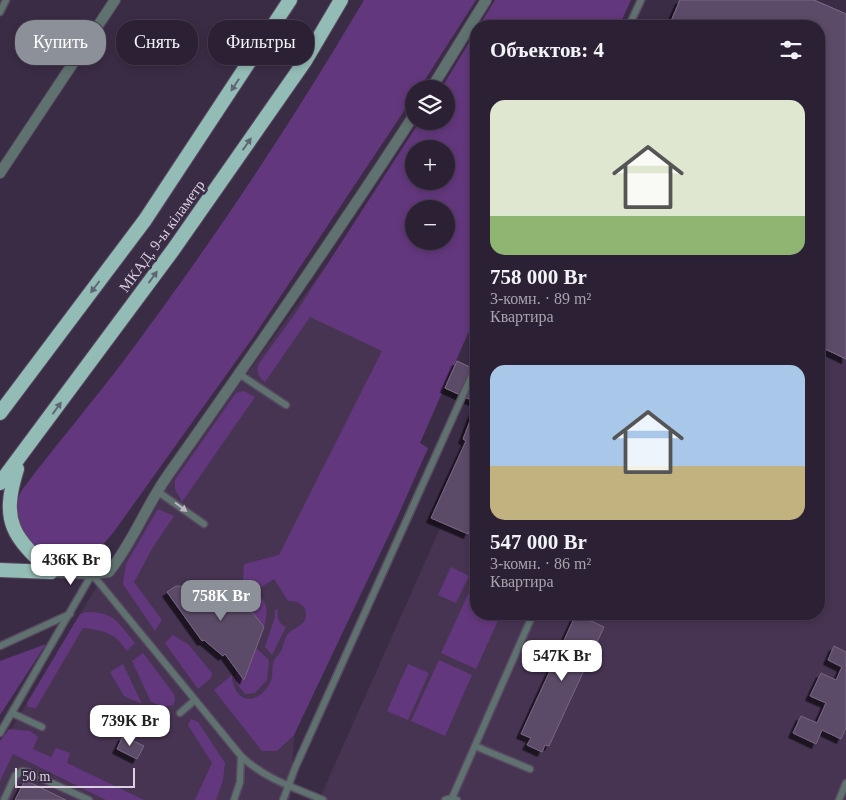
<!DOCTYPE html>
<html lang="ru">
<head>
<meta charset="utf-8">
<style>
	body { margin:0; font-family:"Times New Roman",serif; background:#34293c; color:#f1f3f6; height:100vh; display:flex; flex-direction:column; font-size:19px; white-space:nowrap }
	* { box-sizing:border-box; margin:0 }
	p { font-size:16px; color:#a6a3ac }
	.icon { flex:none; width:28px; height:28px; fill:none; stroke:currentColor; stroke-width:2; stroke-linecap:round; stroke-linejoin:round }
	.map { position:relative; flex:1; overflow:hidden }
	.panel { position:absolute; left:470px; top:20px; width:355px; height:600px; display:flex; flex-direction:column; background:#2c2134; border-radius:20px; box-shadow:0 2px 8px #0003,0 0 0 1px #483e4f }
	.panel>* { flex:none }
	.guide { position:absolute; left:15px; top:20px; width:380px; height:45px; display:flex; gap:10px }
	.buttons { position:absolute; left:405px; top:80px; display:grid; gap:10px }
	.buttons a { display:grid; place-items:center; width:50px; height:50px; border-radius:50%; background:#2c2134; box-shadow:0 2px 8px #0003,0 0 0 1px #483e4f; font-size:25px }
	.scale { position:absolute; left:15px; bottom:12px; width:120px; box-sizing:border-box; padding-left:5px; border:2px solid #dad1e1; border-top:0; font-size:14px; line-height:18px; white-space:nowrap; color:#dad1e1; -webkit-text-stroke:4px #3b2c45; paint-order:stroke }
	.price { position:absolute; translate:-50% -42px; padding:0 11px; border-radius:10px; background:#fff; color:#222; font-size:16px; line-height:32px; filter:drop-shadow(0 1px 2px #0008) }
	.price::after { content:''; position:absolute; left:50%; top:30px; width:15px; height:11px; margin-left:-8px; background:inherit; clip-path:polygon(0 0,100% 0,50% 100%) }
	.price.on { background:#8c9099; color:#fff }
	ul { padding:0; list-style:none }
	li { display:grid; align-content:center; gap:10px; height:265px; padding:0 20px }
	li span { display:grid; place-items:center; height:155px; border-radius:15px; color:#555 }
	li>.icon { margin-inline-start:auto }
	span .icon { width:90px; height:90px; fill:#fffc; stroke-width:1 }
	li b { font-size:21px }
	h2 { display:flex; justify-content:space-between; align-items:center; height:60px; padding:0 20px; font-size:21px }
	.chip { padding:0 18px; border-radius:20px; background:#2c2134; box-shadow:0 2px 8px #0003,0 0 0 1px #483e4f; font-size:18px; line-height:45px }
	.chip.on { background:#8c9099; color:#fff }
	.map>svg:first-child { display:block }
</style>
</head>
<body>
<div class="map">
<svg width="846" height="800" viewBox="0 0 846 800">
	<defs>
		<filter id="shadow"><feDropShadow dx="-4.5" dy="4.5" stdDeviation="0" flood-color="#0009"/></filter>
	</defs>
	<rect width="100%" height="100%" fill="#3b2c45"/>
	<g fill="#473453">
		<polygon points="680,0 814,0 846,14 846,800 319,800 442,524 431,518 476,406 476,614 819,614 819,26 669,26"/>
		<polygon points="345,240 472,310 412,442 422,452 294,735 290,800 0,800 0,748 124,541"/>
	</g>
	<g fill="#63377d" fill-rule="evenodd">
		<path d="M364 0H476L419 89H414V96L254 336 113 533C94 555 82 565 52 556 43 554 31 549 25 541 20 535 16 516 13 508L22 490C55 446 91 404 125 359 211 244 291 124 364 0Z"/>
		<polygon points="495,0 631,0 619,26 479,26"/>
		<path d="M476 31V315L420 443 428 448 397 518 294 735 277 751H262L214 690 232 675C233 703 257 707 270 683 274 677 271 667 274 661 275 657 279 655 281 651 283 647 284 641 286 637 291 627 304 628 306 616 307 605 297 600 288 601L274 579 258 589 243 580 244 564 279 555 382 351 310 317 265 382C258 377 257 373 258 365L297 311 420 121H446V89H441ZM414 149H446V181H414ZM414 209H446V241H414Z"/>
		<polygon points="244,391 255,397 182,502 175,489 175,480 236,393"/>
		<polygon points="158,509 174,516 153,547 134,582 162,620 155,631 123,584 126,564"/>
		<polygon points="451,567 469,576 456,603 438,595"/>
		<polygon points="475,579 476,579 476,614 501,614 476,669 441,653"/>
		<path d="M242 583C263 597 271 601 264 627L234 589Z"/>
		<path d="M275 610H278C276 617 279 624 286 627L272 655 265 647 275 617Z"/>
		<path d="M87 612C115 612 118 623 135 643L127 651C114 632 105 631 83 628L36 708 28 707 27 703 80 614Z"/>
		<polygon points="173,635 189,645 212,673 211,678 198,689 165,643"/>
		<polygon points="46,644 0,715 0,661"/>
		<polygon points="256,648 269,660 267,680 255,693 245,694 237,684 236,670 244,680"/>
		<polygon points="143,653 174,694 175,700 173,705 163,707 151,702 132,661"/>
		<polygon points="439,660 472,675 445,736 411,721"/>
		<polygon points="123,664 142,704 124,696 110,672"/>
		<polygon points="408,664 429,673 408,720 387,711"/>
		<polygon points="191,719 198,722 225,763 223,780 216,800 195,800 212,763 188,725"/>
		<polygon points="9,729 30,731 38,737 33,749 51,757 56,748 70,753 67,763 144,800 106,800 13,754 0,781 0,741"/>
	</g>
	<g fill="#5c4c67" stroke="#776682" filter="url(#shadow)">
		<polygon points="680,0 814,0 846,14 846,359 819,346 819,26 669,26"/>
		<polygon points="680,0 814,0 846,14 846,359 819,346 819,26 669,26"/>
		<polygon points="457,361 476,370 476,402 445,388"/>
		<polygon points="457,361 476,370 476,402 445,388"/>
		<polygon points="476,405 476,517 468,534 431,518 466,441 463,439"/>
		<polygon points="176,586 234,589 264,627 244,680 225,654 223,656 204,640 202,641 167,592"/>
		<polygon points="576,614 604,627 549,746 545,745 542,752 527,745 531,738 521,734"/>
		<polygon points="834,646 846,652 846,728 841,739 822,730 816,744 793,733 801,716 817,723 826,703 810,696 821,673 836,680 842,667 828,660"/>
		<polygon points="123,736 144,746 137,759 117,749"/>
		<polygon points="25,780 66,800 15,800"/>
	</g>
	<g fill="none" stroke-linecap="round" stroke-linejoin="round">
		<g stroke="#584a61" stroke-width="9">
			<g id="service">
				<polyline points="0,12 6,0"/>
				<polyline points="629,26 641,0"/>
				<polyline points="239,374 286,405"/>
				<polyline points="157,491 204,524"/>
				<polyline points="0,646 70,614"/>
				<polyline points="12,713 42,727"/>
				<polyline points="180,713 195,700"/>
				<path d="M0 733 92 574 241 756C265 779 293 787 323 800"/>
				<polyline points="475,746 530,769"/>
				<polyline points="452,798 533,614"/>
				<polyline points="4,800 15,776 22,771 28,772 89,800"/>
				<polyline points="234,800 240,782 241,756"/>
				<polyline points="283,800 295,768 476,366"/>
				<polyline points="445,800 452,798 457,800"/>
				<polyline points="839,800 846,783"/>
			</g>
		</g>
		<g stroke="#584a61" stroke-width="12">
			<g id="minor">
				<polyline points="431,89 486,0"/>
				<polyline points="0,173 115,0"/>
				<path d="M51 572 92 574 109 572C133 542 146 506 168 475 252 356 335 237 414 115"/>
			</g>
		</g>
		<g stroke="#584a61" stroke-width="16">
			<g id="trunk">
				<polyline points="0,413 145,220 290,0"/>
				<path d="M17 469C0 523 14 537 51 572"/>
				<polyline points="0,483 173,250 305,61 341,0"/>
				<polyline points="0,570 51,572"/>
			</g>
		</g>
		<use href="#service" stroke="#607270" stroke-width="6"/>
		<use href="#minor" stroke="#607270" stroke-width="10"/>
		<use href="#trunk" stroke="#94bcb6" stroke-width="14"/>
	</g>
	<defs><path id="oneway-solid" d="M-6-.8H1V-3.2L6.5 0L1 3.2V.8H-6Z" transform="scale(1.25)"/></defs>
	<g fill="#5f6672">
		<use href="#oneway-solid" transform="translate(235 85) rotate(123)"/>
		<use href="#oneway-solid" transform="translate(247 144) rotate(-55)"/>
		<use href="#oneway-solid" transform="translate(153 277) rotate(-54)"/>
		<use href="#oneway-solid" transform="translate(95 287) rotate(127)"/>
		<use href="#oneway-solid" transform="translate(57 408) rotate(-54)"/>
	</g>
	<use fill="#bcb9c5" href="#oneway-solid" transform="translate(181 507) rotate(37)"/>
	<g text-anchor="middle" stroke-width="4.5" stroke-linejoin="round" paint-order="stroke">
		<g font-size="15" fill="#dad1e1" stroke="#3b2c45">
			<text transform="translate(162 236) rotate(-54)" y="5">МКАД, 9-ы кіламетр</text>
		</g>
	</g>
</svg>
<div class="buttons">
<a><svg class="icon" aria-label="layers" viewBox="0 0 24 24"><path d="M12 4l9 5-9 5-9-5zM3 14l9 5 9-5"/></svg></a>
<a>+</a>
<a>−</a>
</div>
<div class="scale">50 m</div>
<b class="price" style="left:71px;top:586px">436K Br</b>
<b class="price on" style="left:221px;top:622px">758K Br</b>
<b class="price" style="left:562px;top:682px">547K Br</b>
<b class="price" style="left:130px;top:747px">739K Br</b>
<div class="guide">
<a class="chip on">Купить</a>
<a class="chip">Снять</a>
<a class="chip">Фильтры</a>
</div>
<section class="panel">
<h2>Объектов: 4<svg class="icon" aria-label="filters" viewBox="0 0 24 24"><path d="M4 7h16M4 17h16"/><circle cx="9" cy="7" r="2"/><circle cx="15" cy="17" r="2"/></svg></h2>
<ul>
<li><span style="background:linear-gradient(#dfe7d0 75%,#8fb573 0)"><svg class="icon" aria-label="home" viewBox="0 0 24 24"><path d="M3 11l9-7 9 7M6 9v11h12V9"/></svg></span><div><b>758 000 Br</b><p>3-комн. · 89 m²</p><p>Квартира</p></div></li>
<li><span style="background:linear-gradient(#a9c7e8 65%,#c2b280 0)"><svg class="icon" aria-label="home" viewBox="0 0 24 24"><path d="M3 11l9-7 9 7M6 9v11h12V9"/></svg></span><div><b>547 000 Br</b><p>3-комн. · 86 m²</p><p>Квартира</p></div></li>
</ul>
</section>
</div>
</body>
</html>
